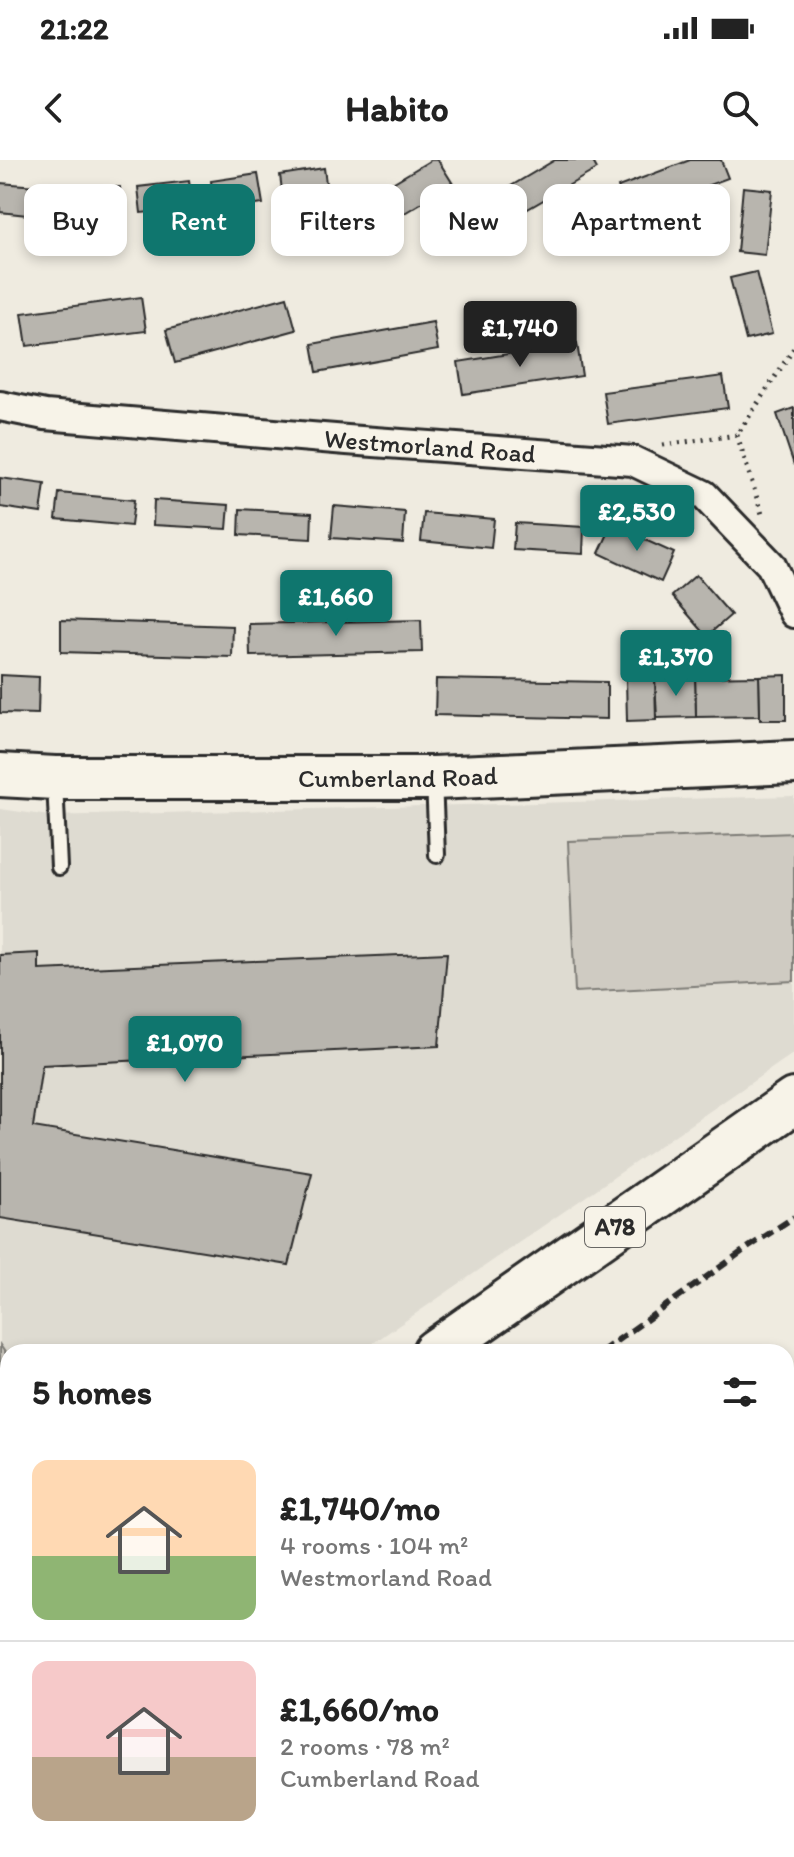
<!DOCTYPE html>
<html lang="en">
<head>
<meta charset="utf-8">
<style>
	body { margin:0; font-family:Itim,sans-serif; background:#f2f2f2; color:#222; height:100vh; display:flex; flex-direction:column; font-size:30px; white-space:nowrap }
	* { box-sizing:border-box; margin:0 }
	p { font-size:26px; color:#767676 }
	.icon { flex:none; width:44px; height:44px; fill:none; stroke:currentColor; stroke-width:2; stroke-linecap:round; stroke-linejoin:round }
	.map { position:relative; flex:1; overflow:hidden }
	.details { position:absolute; left:0px; top:1184px; width:794px; height:514px; display:flex; flex-direction:column; background:#fff; border-radius:24px 24px 0 0; box-shadow:0 4px 12px #0003 }
	.details>* { flex:none }
	.top-card { position:absolute; left:24px; top:24px; width:746px; height:72px; display:flex; gap:16px }
	.price { position:absolute; translate:-50% -68px; padding:0 18px; border-radius:8px; background:#0f766e; color:#fff; font-size:26px; line-height:52px; filter:drop-shadow(0 2px 4px #0008) }
	.price::after { content:''; position:absolute; left:50%; top:48px; width:24px; height:18px; margin-left:-12px; background:inherit; clip-path:polygon(0 0,100% 0,50% 100%) }
	.price.current { background:#222; color:#fff }
	ul { padding:0; list-style:none }
	li { display:flex; align-items:center; gap:24px; height:200px; padding:0 32px }
	li+li { border-top:2px solid #e0e0e0 }
	li span { display:grid; place-items:center; flex:none; width:224px; height:160px; border-radius:16px; color:#555 }
	li>.icon { margin-inline-start:auto }
	span .icon { width:96px; height:96px; fill:#fffc; stroke-width:1 }
	li b { font-size:34px }
	h2 { display:flex; justify-content:space-between; align-items:center; height:96px; padding:0 32px; font-size:34px }
	.chip { padding:0 28px; border-radius:16px; background:#fff; box-shadow:0 4px 12px #0003; font-size:28px; line-height:72px }
	.chip.current { background:#0f766e; color:#fff }
	.status { display:flex; justify-content:space-between; align-items:center; height:56px; padding:0 40px; background:#fff; direction:ltr }
	.status svg { height:22px; fill:currentColor }
	header { display:flex; justify-content:space-between; align-items:center; height:104px; padding:0 32px; background:#fff; font-size:36px; font-weight:700 }
	.map>svg:first-child { display:block }
</style>
</head>
<body>
<div class="status"><b>21:22</b><svg viewBox="0 0 49 12"><path d="M0 12V9h3v3zM5 12V6h3v6zM10 12V3h3v9zM15 12V0h3v12zM26 1h20v11H26zM47 4h2v5h-2z"/></svg></div>
<header><svg class="icon" aria-label="back" viewBox="0 0 24 24"><path d="M15 5l-7 7 7 7"/></svg>Habito<svg class="icon" aria-label="search" viewBox="0 0 24 24"><circle cx="10" cy="10" r="6"/><path d="M15 15l6 6"/></svg></header>
<div class="map">
<svg width="794" height="1697" viewBox="0 0 794 1697">
	<rect width="100%" height="100%" fill="#efebe0"/>
	<filter id="ink" filterUnits="userSpaceOnUse"><feTurbulence type="fractalNoise" baseFrequency=".0125" numOctaves="2"/><feDisplacementMap in="SourceGraphic" scale="16" xChannelSelector="R" yChannelSelector="G"/><feConvolveMatrix kernelMatrix="1 2 1 2 8 2 1 2 1" color-interpolation-filters="sRGB"/></filter>
	<g filter="url(#ink)">
		<g fill="#dedbd1">
			<polygon points="794,636 794,893 360,1192 8,1192 8,1435 0,1440 0,649 50,656"/>
			<polygon points="0,1547 8,1557 8,1670 0,1677"/>
		</g>
		<g fill="#cfcbc2" stroke="#7d7b76" stroke-width="2">
			<polygon points="794,673 794,821 575,832 568,681"/>
			<polygon points="0,1185 8,1197 8,1389 0,1394"/>
			<polygon points="786,1484 794,1495 794,1573 786,1565"/>
			<polygon points="794,1646 794,1697 742,1697 735,1690 786,1690 786,1649"/>
		</g>
		<g fill="#b8b5ae" stroke="#2b2b2b" stroke-width="2">
			<polygon points="431,0 438,0 453,24 361,79 344,52"/>
			<polygon points="555,0 592,0 597,9 488,72 474,48"/>
			<polygon points="690,0 721,0 728,18 628,55 618,27"/>
			<polygon points="324,8 328,39 284,46 280,15"/>
			<polygon points="258,14 263,44 215,51 211,21"/>
			<polygon points="189,21 193,48 141,53 138,27"/>
			<polygon points="0,23 48,27 45,57 0,52"/>
			<polygon points="120,27 122,55 69,57 68,30"/>
			<polygon points="743,27 772,30 765,95 737,92"/>
			<polygon points="756,112 772,174 746,180 730,118"/>
			<polygon points="141,137 146,171 27,186 22,153"/>
			<polygon points="287,137 296,170 175,203 166,170"/>
			<polygon points="433,162 438,190 317,212 312,184"/>
			<polygon points="577,183 582,216 463,234 458,202"/>
			<polygon points="723,216 728,248 608,264 603,232"/>
			<polygon points="794,248 794,305 777,254"/>
			<polygon points="0,318 45,324 41,353 0,347"/>
			<polygon points="59,333 134,340 131,366 56,359"/>
			<polygon points="154,340 229,345 227,369 153,365"/>
			<polygon points="334,346 405,352 403,383 331,378"/>
			<polygon points="240,349 312,353 311,379 239,375"/>
			<polygon points="424,353 494,359 491,388 421,381"/>
			<polygon points="515,363 584,367 583,394 513,390"/>
			<polygon points="612,365 674,393 661,422 599,393"/>
			<polygon points="696,415 731,455 707,476 672,436"/>
			<polygon points="61,460 233,466 232,497 61,492"/>
			<polygon points="421,460 422,492 250,496 249,464"/>
			<polygon points="0,515 39,517 38,554 0,553"/>
			<polygon points="786,515 786,560 760,560 759,516"/>
			<polygon points="759,516 760,556 696,557 695,517"/>
			<polygon points="695,517 696,557 657,558 655,519"/>
			<polygon points="436,519 607,522 607,559 435,555"/>
			<polygon points="626,519 655,519 656,560 627,561"/>
			<polygon points="39,793 39,810 447,793 439,886 42,905 33,967 312,1013 289,1105 0,1058 0,795"/>
			<polygon points="794,1307 794,1346 786,1353 786,1314"/>
			<polygon points="597,1690 704,1690 699,1697 607,1697"/>
		</g>
		<g fill="none" stroke-linecap="round" stroke-linejoin="round">
			<g stroke="#2b2b2b" stroke-width="20">
				<g id="lane">
					<polyline points="434,619 437,695"/>
					<polyline points="55,622 59,707"/>
				</g>
			</g>
			<g stroke="#2b2b2b" stroke-width="34">
				<g id="street">
					<path id="s1" d="M0 246 45 255 347 280 633 301 704 335 771 405 794 453"/>
					<path d="M794 1372C785 1397 780 1436 794 1459"/>
				</g>
			</g>
			<g stroke="#2b2b2b" stroke-width="48">
				<g id="secondary">
					<path id="s2" d="M0 615 55 618H434L794 602"/>
				</g>
			</g>
			<g stroke="#2b2b2b" stroke-width="50">
				<g id="highway">
					<polyline points="435,1192 794,941"/>
					<polyline points="0,1497 8,1491"/>
				</g>
			</g>
			<g stroke="#2b2b2b" stroke-width="5" stroke-dasharray="2 6" stroke-linecap="butt">
				<polyline points="737,275 762,354"/>
				<polyline points="663,285 737,275 794,188"/>
			</g>
			<use href="#lane" stroke="#f7f3e8" stroke-width="14"/>
			<use href="#street" stroke="#f7f3e8" stroke-width="28"/>
			<use href="#secondary" stroke="#f7f3e8" stroke-width="42"/>
			<use href="#highway" stroke="#f7f3e8" stroke-width="44"/>
			<g stroke="#2b2b2b" stroke-width="6" stroke-dasharray="12 6" stroke-linecap="butt">
				<polyline points="601,1192 743,1091 794,1057"/>
				<polyline points="42,1697 49,1690"/>
			</g>
		</g>
	</g>
	<g text-anchor="middle" stroke-width="6" stroke-linejoin="round" paint-order="stroke">
		<rect fill="#f7f3e8" stroke="#686764" stroke-width="2" x="585" y="1047" width="60" height="40" rx="6"/>
		<g font-size="24" font-weight="bold" fill="#2b2b2b">
			<text x="615" y="1075">A78</text>
		</g>
		<g font-size="26" fill="#2b2b2b" stroke="#f7f3e8">
			<text dy="9" stroke="none"><textPath href="#s1" startOffset="432">Westmorland Road</textPath></text>
			<text dy="9" stroke="none"><textPath href="#s2" startOffset="398">Cumberland Road</textPath></text>
		</g>
	</g>
</svg>
<b class="price current" style="left:520px;top:209px">£1,740</b>
<b class="price" style="left:637px;top:393px">£2,530</b>
<b class="price" style="left:336px;top:478px">£1,660</b>
<b class="price" style="left:676px;top:538px">£1,370</b>
<b class="price" style="left:185px;top:924px">£1,070</b>
<div class="top-card">
<a class="chip">Buy</a>
<a class="chip current">Rent</a>
<a class="chip">Filters</a>
<a class="chip">New</a>
<a class="chip">Apartment</a>
</div>
<section class="details">
<h2>5 homes<svg class="icon" aria-label="filters" viewBox="0 0 24 24"><path d="M4 7h16M4 17h16"/><circle cx="9" cy="7" r="2"/><circle cx="15" cy="17" r="2"/></svg></h2>
<ul>
<li><span style="background:linear-gradient(#ffd9b3 60%,#8fb573 0)"><svg class="icon" aria-label="home" viewBox="0 0 24 24"><path d="M3 11l9-7 9 7M6 9v11h12V9"/></svg></span><div><b>£1,740/mo</b><p>4 rooms · 104 m²</p><p>Westmorland Road</p></div></li>
<li><span style="background:linear-gradient(#f6c9c9 60%,#b9a48a 0)"><svg class="icon" aria-label="home" viewBox="0 0 24 24"><path d="M3 11l9-7 9 7M6 9v11h12V9"/></svg></span><div><b>£1,660/mo</b><p>2 rooms · 78 m²</p><p>Cumberland Road</p></div></li>
</ul>
</section>
</div>
</body>
</html>
